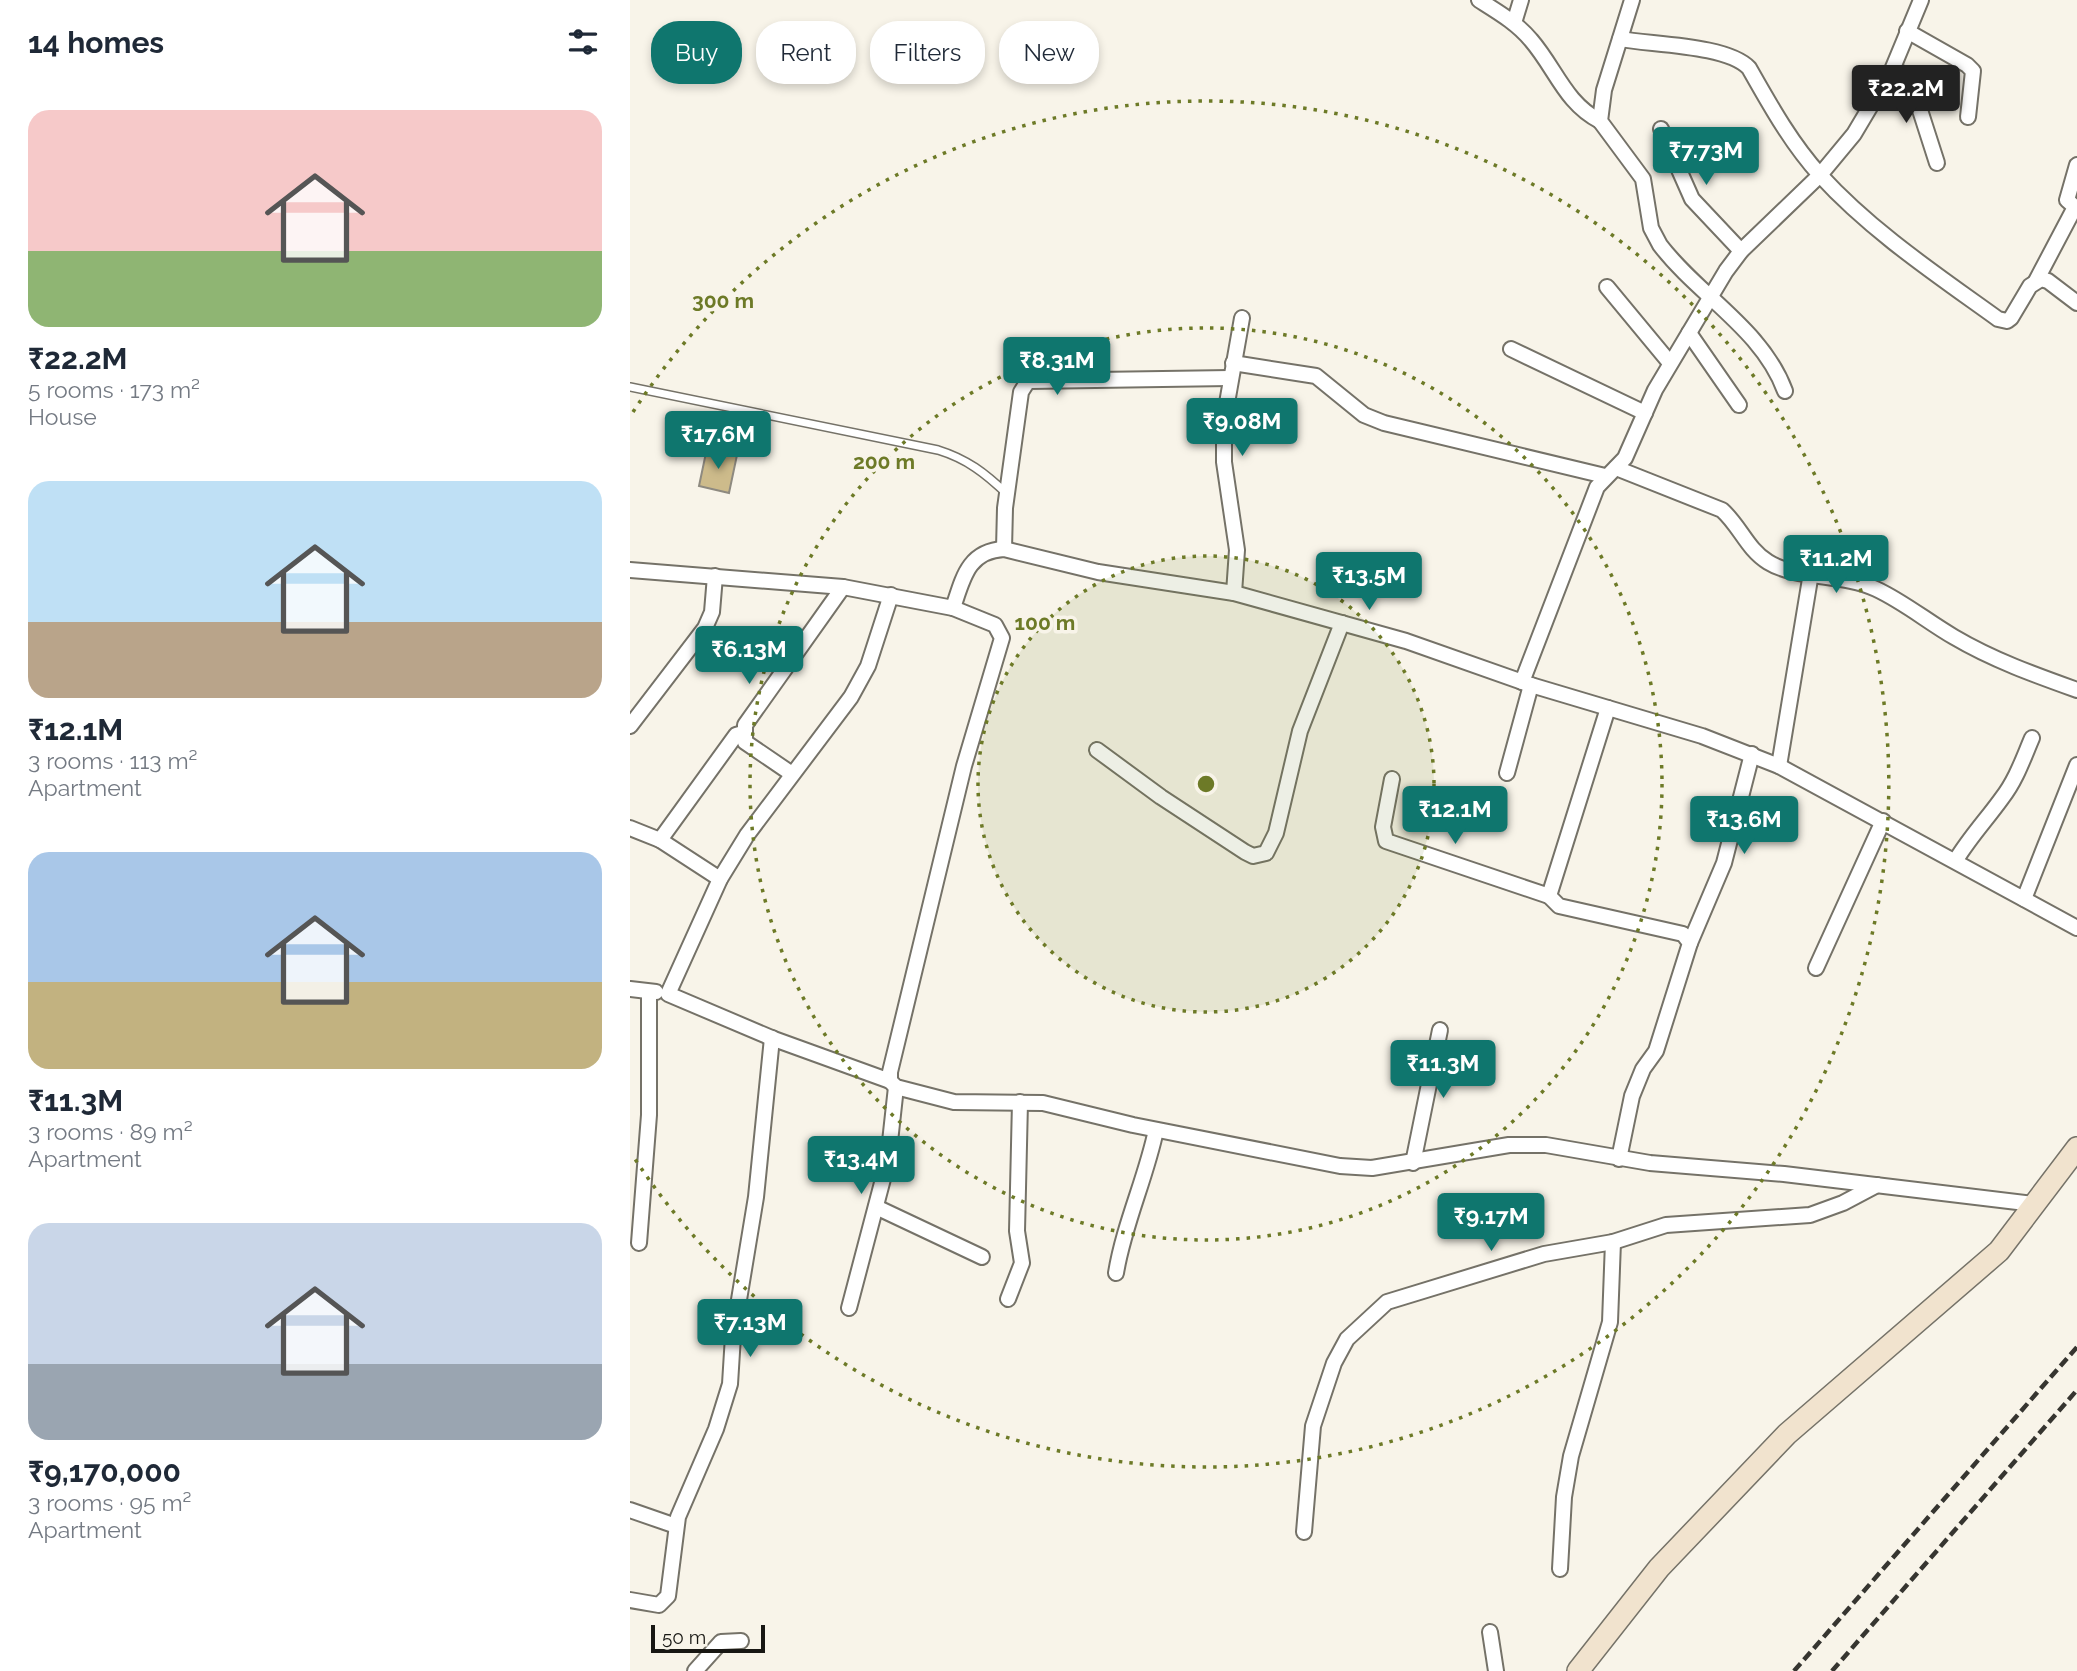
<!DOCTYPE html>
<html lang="en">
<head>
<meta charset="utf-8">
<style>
	body { margin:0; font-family:Raleway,sans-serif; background:#f6f6f7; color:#1f2937; height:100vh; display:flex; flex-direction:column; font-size:26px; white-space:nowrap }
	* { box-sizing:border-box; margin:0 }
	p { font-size:23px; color:#747a83 }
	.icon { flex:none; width:38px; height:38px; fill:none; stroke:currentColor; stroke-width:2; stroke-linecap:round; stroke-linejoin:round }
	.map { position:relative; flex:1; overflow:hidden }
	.panel { display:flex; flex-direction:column; background:#fff; width:630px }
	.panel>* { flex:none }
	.banner { position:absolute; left:21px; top:21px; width:665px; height:63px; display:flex; gap:14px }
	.scale { position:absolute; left:21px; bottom:18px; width:114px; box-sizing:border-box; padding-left:7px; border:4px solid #181713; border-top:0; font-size:19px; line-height:24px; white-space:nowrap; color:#181713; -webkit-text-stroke:5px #f8f4e9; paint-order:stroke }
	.price { position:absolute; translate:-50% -60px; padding:0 16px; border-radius:7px; background:#0f766e; color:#fff; font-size:23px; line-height:46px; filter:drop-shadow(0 2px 4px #0008) }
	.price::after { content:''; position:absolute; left:50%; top:42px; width:21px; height:16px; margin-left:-10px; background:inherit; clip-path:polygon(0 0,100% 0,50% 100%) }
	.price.selected { background:#222; color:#fff }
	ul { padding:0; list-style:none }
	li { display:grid; align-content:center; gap:14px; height:371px; padding:0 28px }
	li span { display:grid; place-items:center; height:217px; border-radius:21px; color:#555 }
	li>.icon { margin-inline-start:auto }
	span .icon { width:126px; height:126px; fill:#fffc; stroke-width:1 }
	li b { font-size:30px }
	h2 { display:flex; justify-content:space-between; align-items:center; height:84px; padding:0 28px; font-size:30px }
	.pill { padding:0 24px; border-radius:28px; background:#fff; box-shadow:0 4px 10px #0003; font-size:24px; line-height:63px }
	.pill.selected { background:#0f766e; color:#fff }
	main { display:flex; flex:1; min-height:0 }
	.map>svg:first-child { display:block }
</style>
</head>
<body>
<main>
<section class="panel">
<h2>14 homes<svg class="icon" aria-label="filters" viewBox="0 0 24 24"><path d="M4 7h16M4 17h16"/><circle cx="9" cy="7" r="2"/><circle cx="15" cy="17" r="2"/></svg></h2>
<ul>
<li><span style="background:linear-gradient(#f6c9c9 65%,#8fb573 0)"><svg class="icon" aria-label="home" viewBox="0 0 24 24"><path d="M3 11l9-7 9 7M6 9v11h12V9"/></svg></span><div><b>₹22.2M</b><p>5 rooms · 173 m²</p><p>House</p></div></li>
<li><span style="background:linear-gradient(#bfe0f5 65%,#b9a48a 0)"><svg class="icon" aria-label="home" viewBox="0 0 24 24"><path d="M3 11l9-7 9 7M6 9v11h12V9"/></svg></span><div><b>₹12.1M</b><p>3 rooms · 113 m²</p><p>Apartment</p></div></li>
<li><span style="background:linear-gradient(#a9c7e8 60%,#c2b280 0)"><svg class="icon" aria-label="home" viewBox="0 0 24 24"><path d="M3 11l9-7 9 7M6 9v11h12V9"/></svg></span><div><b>₹11.3M</b><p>3 rooms · 89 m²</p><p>Apartment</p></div></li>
<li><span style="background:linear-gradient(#c9d6e8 65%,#9aa5b1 0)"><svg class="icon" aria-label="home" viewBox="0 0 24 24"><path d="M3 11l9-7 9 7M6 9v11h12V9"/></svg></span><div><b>₹9,170,000</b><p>3 rooms · 95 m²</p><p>Apartment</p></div></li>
</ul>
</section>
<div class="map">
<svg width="1447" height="1671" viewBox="0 0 1447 1671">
	<rect width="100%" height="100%" fill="#f8f4e9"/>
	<polygon fill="#cdbb8b" stroke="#8e8a80" stroke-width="2" points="77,448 107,455 99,493 69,486"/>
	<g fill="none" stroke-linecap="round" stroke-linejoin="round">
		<g stroke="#757268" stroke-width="10">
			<path id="lane" d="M0 387 308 450C337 459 355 473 377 494"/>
		</g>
		<g stroke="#757268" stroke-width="18">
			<g id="street">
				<path d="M849 0C868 12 887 23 901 40 926 69 935 103 970 121"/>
				<path d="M1002 0 974 90 970 121 1013 179 1021 228 1030 245C1069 296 1132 329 1155 391"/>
				<polyline points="884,23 891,0"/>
				<polyline points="1277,31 1337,65 1343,71 1338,117"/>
				<path d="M990 39C1024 45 1097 45 1119 68 1140 105 1161 143 1190 175 1241 231 1307 275 1368 319L1377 321 1381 318 1400 286 1411 279 1418 281 1447 303"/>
				<polyline points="1262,70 1274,74 1281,82 1307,163"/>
				<polyline points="1031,129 1062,199 1111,251"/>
				<polyline points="1406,281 1445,207 1437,200 1447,165"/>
				<polyline points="977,287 1040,363"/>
				<polyline points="1059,333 1109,405"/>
				<polyline points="881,349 1015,413"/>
				<polyline points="603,363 686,376 734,415 754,423 975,476"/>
				<path d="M986 468 1092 510C1110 526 1117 549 1138 562 1167 580 1213 573 1246 589 1274 602 1298 622 1324 637 1363 660 1405 675 1447 690"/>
				<polyline points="374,549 375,508 391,392 398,381 600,378"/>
				<path d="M0 570 213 587 323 608C333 578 338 551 374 549L468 572 604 593 776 641 901 685 1072 736 1149 766 1447 928"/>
				<polyline points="604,593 607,550 594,462 594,420 612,318"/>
				<polyline points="323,608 365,625 372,638 334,766 260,1072 260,1081 266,1087 324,1102 413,1103 503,1125 710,1166 742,1168 879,1145 916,1145 1020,1163 1154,1174 1404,1204"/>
				<polyline points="892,682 967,487 995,458 1025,390 1096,271 1111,251 1190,175 1224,134 1262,70 1291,0"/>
				<polyline points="978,708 919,896 929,906 1053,934 1060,943 1026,1051 1013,1069 1002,1096 989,1159"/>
				<polyline points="0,726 75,628 82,612 85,576"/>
				<polyline points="467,750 531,797 615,852 623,856 636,853 646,833 670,731 712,623"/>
				<polyline points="1149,766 1181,573"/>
				<polyline points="877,773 901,685"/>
				<polyline points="162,774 115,742 115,725 213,587"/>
				<polyline points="762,779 753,827 756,841 919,896"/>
				<polyline points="0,828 30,840 90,879"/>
				<polyline points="30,840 106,735 113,733"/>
				<path d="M1326 860C1340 837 1357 819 1372 798 1386 780 1393 759 1402 738"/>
				<polyline points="1394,899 1447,765"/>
				<polyline points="1060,943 1094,863 1122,754"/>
				<polyline points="1186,968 1253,821"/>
				<polyline points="0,989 26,992"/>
				<polyline points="260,1081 144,1039 38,994 90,879 117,835 221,697 238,666 261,595"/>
				<polyline points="783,1163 810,1030"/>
				<polyline points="246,1207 352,1257"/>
				<polyline points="9,1243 19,1115 19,992"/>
				<path d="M486 1273C494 1224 516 1178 526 1130"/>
				<polyline points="378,1299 392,1263 387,1231 390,1102"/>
				<polyline points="219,1308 258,1160 266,1087"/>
				<polyline points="0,1510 46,1526"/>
				<polyline points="674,1532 683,1426 704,1363 717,1339 757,1302 914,1254 983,1242 1036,1225 1180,1215 1213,1203 1247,1185"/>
				<polyline points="930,1569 934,1497 941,1456 980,1322 983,1242"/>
				<polyline points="0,1600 29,1605 38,1596 48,1517 86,1429 100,1384 103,1336 126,1197 142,1038"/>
				<polyline points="860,1632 866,1671"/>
				<polyline points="65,1671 91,1642 111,1641"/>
			</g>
		</g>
		<g stroke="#757268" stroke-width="24">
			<polyline id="secondary" points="948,1671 1029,1568 1157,1434 1369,1251 1447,1148"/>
		</g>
		<use href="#lane" stroke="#fff" stroke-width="7"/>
		<use href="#street" stroke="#fff" stroke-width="14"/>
		<use href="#secondary" stroke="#f1e3ce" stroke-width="21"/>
		<g stroke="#363530" stroke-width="4.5" stroke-dasharray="10 5" stroke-linecap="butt">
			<polyline points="1164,1671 1447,1347"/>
			<polyline points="1202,1671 1447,1390"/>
		</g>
	</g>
	<circle cx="576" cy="784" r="228" fill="#6d7a27" fill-opacity=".12"/>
	<g fill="none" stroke="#6d7a27" stroke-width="3.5" stroke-dasharray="3.5 7">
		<circle cx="576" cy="784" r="228"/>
		<circle cx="576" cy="784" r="456"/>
		<path d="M3 412A683 683 0 1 1 3 1156"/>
	</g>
	<circle cx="576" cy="784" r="10" fill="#6d7a27" stroke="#f8f4e9" stroke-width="3.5"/>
	<g font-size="21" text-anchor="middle" font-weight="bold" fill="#6d7a27" stroke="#f8f4e9" stroke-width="7" stroke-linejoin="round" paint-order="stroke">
		<text x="93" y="308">300 m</text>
		<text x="254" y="469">200 m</text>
		<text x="415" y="630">100 m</text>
	</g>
</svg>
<div class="scale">50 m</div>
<b class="price selected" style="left:1276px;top:125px">₹22.2M</b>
<b class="price" style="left:1076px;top:187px">₹7.73M</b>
<b class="price" style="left:427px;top:397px">₹8.31M</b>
<b class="price" style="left:612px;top:458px">₹9.08M</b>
<b class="price" style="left:88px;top:471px">₹17.6M</b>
<b class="price" style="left:1206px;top:595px">₹11.2M</b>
<b class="price" style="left:739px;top:612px">₹13.5M</b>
<b class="price" style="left:119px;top:686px">₹6.13M</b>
<b class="price" style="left:825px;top:846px">₹12.1M</b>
<b class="price" style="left:1114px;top:856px">₹13.6M</b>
<b class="price" style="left:813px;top:1100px">₹11.3M</b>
<b class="price" style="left:231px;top:1196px">₹13.4M</b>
<b class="price" style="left:861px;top:1253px">₹9.17M</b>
<b class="price" style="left:120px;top:1359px">₹7.13M</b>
<div class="banner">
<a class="pill selected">Buy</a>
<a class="pill">Rent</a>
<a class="pill">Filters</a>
<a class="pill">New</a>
</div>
</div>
</main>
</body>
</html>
